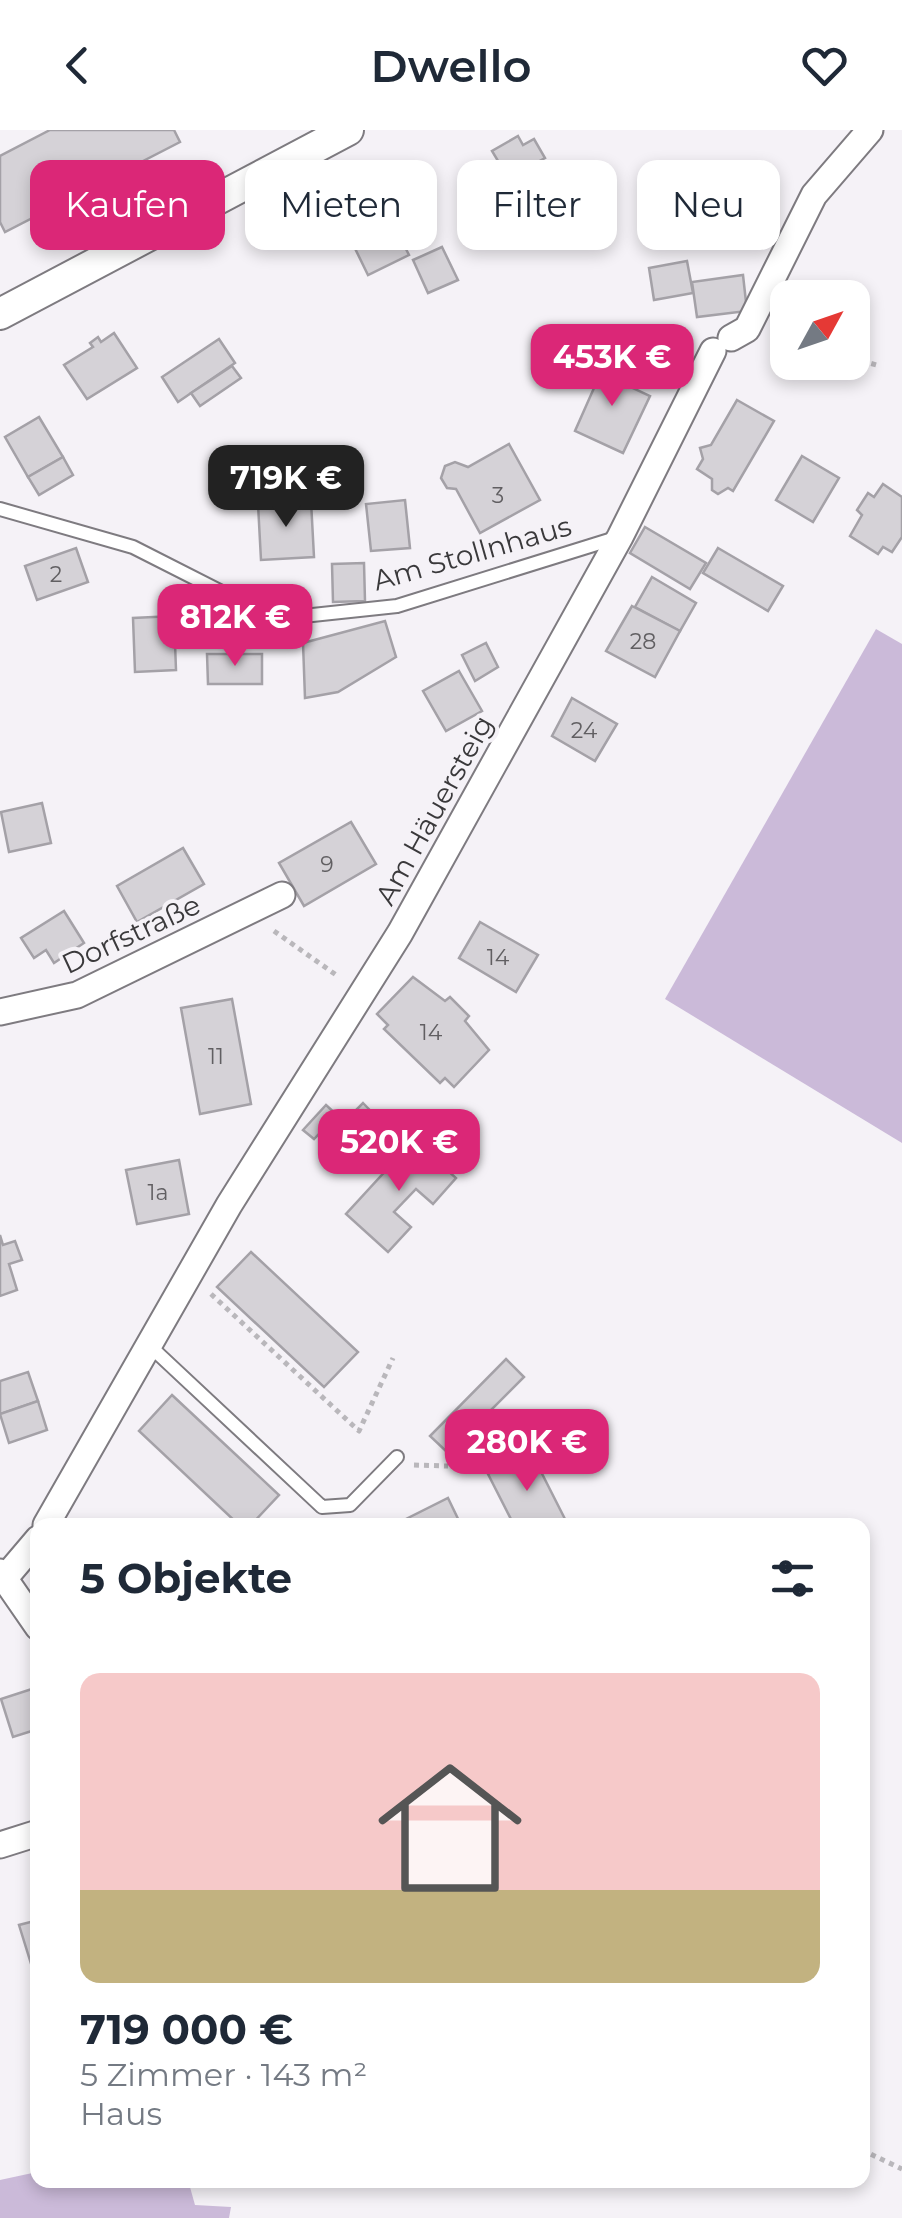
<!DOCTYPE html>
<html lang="de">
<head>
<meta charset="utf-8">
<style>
	body { margin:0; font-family:Montserrat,sans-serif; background:#f6f6f7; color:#1f2937; height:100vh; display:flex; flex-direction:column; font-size:38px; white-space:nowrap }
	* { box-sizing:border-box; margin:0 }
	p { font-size:32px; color:#747a83 }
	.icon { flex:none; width:55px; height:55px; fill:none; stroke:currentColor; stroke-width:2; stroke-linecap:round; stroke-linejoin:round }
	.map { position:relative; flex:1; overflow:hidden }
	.side { position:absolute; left:30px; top:1388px; width:840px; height:670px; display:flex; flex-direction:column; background:#fff; border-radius:20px; box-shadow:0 5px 15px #0003 }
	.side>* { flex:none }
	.top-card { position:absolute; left:30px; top:30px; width:842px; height:90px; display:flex; gap:20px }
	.needle { width:65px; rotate:50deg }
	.buttons { position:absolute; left:770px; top:150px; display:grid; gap:20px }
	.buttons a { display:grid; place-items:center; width:100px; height:100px; border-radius:20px; background:#fff; box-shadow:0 5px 15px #0003; font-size:50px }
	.price { position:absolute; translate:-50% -85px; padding:0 22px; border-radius:20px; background:#db2777; color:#fff; font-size:32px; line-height:65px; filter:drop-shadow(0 2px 5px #0008) }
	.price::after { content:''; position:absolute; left:50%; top:60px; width:30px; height:22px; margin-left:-15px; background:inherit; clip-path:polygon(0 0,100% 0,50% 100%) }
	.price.selected { background:#222; color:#fff }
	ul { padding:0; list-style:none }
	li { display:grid; align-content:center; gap:20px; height:530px; padding:0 50px }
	li span { display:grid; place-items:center; height:310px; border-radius:20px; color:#555 }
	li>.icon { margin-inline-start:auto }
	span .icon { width:180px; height:180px; fill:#fffc; stroke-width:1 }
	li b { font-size:42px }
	h2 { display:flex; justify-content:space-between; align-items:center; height:120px; padding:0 50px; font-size:42px }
	.pill { padding:0 35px; border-radius:20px; background:#fff; box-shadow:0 5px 15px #0003; font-size:35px; line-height:90px }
	.pill.selected { background:#db2777; color:#fff }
	header { display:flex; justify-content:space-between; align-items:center; height:130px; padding:0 50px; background:#fff; font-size:45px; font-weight:600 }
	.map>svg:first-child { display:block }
</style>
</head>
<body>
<header><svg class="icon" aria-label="back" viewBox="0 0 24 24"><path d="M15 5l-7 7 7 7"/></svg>Dwello<svg class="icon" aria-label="heart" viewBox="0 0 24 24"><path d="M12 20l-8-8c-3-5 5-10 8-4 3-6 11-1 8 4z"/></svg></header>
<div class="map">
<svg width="902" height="2088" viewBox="0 0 902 2088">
	<rect width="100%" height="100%" fill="#f5f2f7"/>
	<g fill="#cbbad9">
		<polygon points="876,499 902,514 902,1013 665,869"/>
		<polygon points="37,2042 38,2050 188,2050 195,2075 231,2077 229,2088 0,2088 0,2050"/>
	</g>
	<g fill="#d5d2d7" stroke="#a4a1a7" stroke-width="2.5">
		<polygon points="50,0 174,0 180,12 5,102 0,92 0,26"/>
		<polygon points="518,6 523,15 534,9 545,28 536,33 543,45 516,61 492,21"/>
		<polygon points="385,78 409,125 368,145 345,98"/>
		<polygon points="442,117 458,150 428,163 413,130"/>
		<polygon points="687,131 693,163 654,170 649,138"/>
		<polygon points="743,145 747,181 697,187 692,152"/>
		<polygon points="114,203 137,238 87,269 64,235 93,217 90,213 98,207 101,212"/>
		<polygon points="219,209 235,233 178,272 162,247"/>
		<polygon points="606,219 617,225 607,246 650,266 623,323 575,301 598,249 593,247"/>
		<polygon points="232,236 241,248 200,276 191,263"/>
		<polygon points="737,270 774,291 733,361 728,358 718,364 712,360 712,349 697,339 703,329 700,318 711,315"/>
		<polygon points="39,287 63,327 28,347 5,307"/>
		<polygon points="509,314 540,370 480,403 456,359 447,358 441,348 445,336 455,332 468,337"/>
		<polygon points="802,326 839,348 813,392 776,370"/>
		<polygon points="63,327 73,345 39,365 28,347"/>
		<polygon points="883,354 902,367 902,407 892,422 883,417 878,424 850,406 862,385 857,380 868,363 874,367"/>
		<polygon points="405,370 410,418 371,421 366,374"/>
		<polygon points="311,371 314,427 261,430 258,374"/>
		<polygon points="645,397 706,433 690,459 630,423"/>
		<polygon points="76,418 88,452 37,470 25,436"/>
		<polygon points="718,418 783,456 768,481 703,443"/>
		<polygon points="364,433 365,471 333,472 332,434"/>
		<polygon points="652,447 696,473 680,501 635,477"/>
		<polygon points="632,476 680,501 655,547 606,521"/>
		<polygon points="174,486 176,540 135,542 133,488"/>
		<polygon points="385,491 396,527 338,562 305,568 303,513"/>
		<polygon points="486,513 498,537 475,551 462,525"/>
		<polygon points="207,524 262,524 262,554 208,554"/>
		<polygon points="459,541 482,581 446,601 423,561"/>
		<polygon points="572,568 617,594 595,631 552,606"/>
		<polygon points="42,673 51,713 9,722 1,682"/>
		<polygon points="351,692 376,734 304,776 279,733"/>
		<polygon points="183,718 204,754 137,792 117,756"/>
		<polygon points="64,781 84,813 54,833 46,820 34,828 21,808"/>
		<polygon points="480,792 538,825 516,862 459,828"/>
		<polygon points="413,847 445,871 450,867 469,886 465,891 489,920 454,957 445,948 440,953 384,899 388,895 377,884"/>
		<polygon points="232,869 251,974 200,984 181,878"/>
		<polygon points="363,973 389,1000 355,1033 329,1007"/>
		<polygon points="326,975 337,985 314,1009 303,1000"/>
		<polygon points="414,1010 456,1048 433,1074 416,1059 394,1082 411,1097 388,1122 346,1084"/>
		<polygon points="179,1030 189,1084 137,1094 126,1040"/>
		<polygon points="0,1105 3,1115 15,1111 22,1130 9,1134 17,1160 0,1166"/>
		<polygon points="251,1122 358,1222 324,1257 217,1157"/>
		<polygon points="506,1229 524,1247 448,1323 430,1306"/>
		<polygon points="28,1242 38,1271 0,1284 0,1251"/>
		<polygon points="172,1265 279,1365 251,1395 239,1395 139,1301"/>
		<polygon points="38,1271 47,1300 9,1313 0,1284"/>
		<polygon points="531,1322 568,1395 514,1395 488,1344"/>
		<polygon points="448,1368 461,1395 404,1395 402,1391"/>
		<polygon points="38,1557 38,1599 13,1607 1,1569"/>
		<polygon points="38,1790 38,1838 33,1840 19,1795"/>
	</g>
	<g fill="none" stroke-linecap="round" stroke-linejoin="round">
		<g stroke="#7e7b80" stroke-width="16">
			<g id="service">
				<polyline points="0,379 133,417 275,489 397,476 619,407"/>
				<polyline points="151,1217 322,1377 350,1375 397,1327"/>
			</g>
		</g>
		<g stroke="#7e7b80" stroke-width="29">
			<g id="minor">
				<polyline points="731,208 747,199 814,65 870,0"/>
				<polyline points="0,882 77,865 282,765"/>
				<polyline points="46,1395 229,1075 400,803 620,407 713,221"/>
				<polyline points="0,1442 38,1497"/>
				<polyline points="4,1449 38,1409"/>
				<polyline points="0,1715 38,1703"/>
			</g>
		</g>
		<g stroke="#7e7b80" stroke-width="34">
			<polyline id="tertiary" points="0,184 348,0"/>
		</g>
		<g stroke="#b9b7bb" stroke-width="5" stroke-dasharray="5 5" stroke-linecap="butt">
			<polyline points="771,206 788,210"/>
			<polyline points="852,228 880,236"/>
			<polyline points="274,801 339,847"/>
			<polyline points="211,1164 359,1301 393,1228"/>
			<polyline points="414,1335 448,1336"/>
			<polyline points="862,2020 902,2039"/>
		</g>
		<use href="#service" stroke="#fff" stroke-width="12"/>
		<use href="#minor" stroke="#fff" stroke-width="25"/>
		<use href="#tertiary" stroke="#fff" stroke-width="30"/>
	</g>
	<g text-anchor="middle" stroke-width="8" stroke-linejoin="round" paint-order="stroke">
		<g font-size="22" fill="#615f62">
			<text x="498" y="373">3</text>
			<text x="56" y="452">2</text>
			<text x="643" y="519">28</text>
			<text x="584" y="608">24</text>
			<text x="327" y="742">9</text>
			<text x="498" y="835">14</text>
			<text x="431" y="910">14</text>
			<text x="216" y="934">11</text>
			<text x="158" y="1070">1a</text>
		</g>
		<g font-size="28" fill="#3a393b" stroke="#f5f2f7">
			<text transform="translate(472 423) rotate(-16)" y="10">Am Stollnhaus</text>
			<text transform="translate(434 680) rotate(-61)" y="10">Am Häuersteig</text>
			<text transform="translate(131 804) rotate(-25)" y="10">Dorfstraße</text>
		</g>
	</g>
</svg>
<div class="buttons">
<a><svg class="needle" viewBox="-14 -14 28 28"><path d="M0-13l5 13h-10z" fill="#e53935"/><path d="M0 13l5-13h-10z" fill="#747a83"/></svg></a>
</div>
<b class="price" style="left:612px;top:279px">453K €</b>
<b class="price selected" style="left:286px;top:400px">719K €</b>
<b class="price" style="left:235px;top:539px">812K €</b>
<b class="price" style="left:399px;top:1064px">520K €</b>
<b class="price" style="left:527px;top:1364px">280K €</b>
<div class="top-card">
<a class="pill selected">Kaufen</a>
<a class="pill">Mieten</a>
<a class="pill">Filter</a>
<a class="pill">Neu</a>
</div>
<section class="side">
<h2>5 Objekte<svg class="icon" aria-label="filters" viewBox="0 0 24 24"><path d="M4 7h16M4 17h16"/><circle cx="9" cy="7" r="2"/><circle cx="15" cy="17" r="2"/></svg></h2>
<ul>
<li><span style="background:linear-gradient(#f6c9c9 70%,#c2b280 0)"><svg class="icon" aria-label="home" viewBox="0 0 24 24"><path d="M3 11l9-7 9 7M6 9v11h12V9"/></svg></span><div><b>719 000 €</b><p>5 Zimmer · 143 m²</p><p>Haus</p></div></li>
</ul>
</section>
</div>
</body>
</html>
